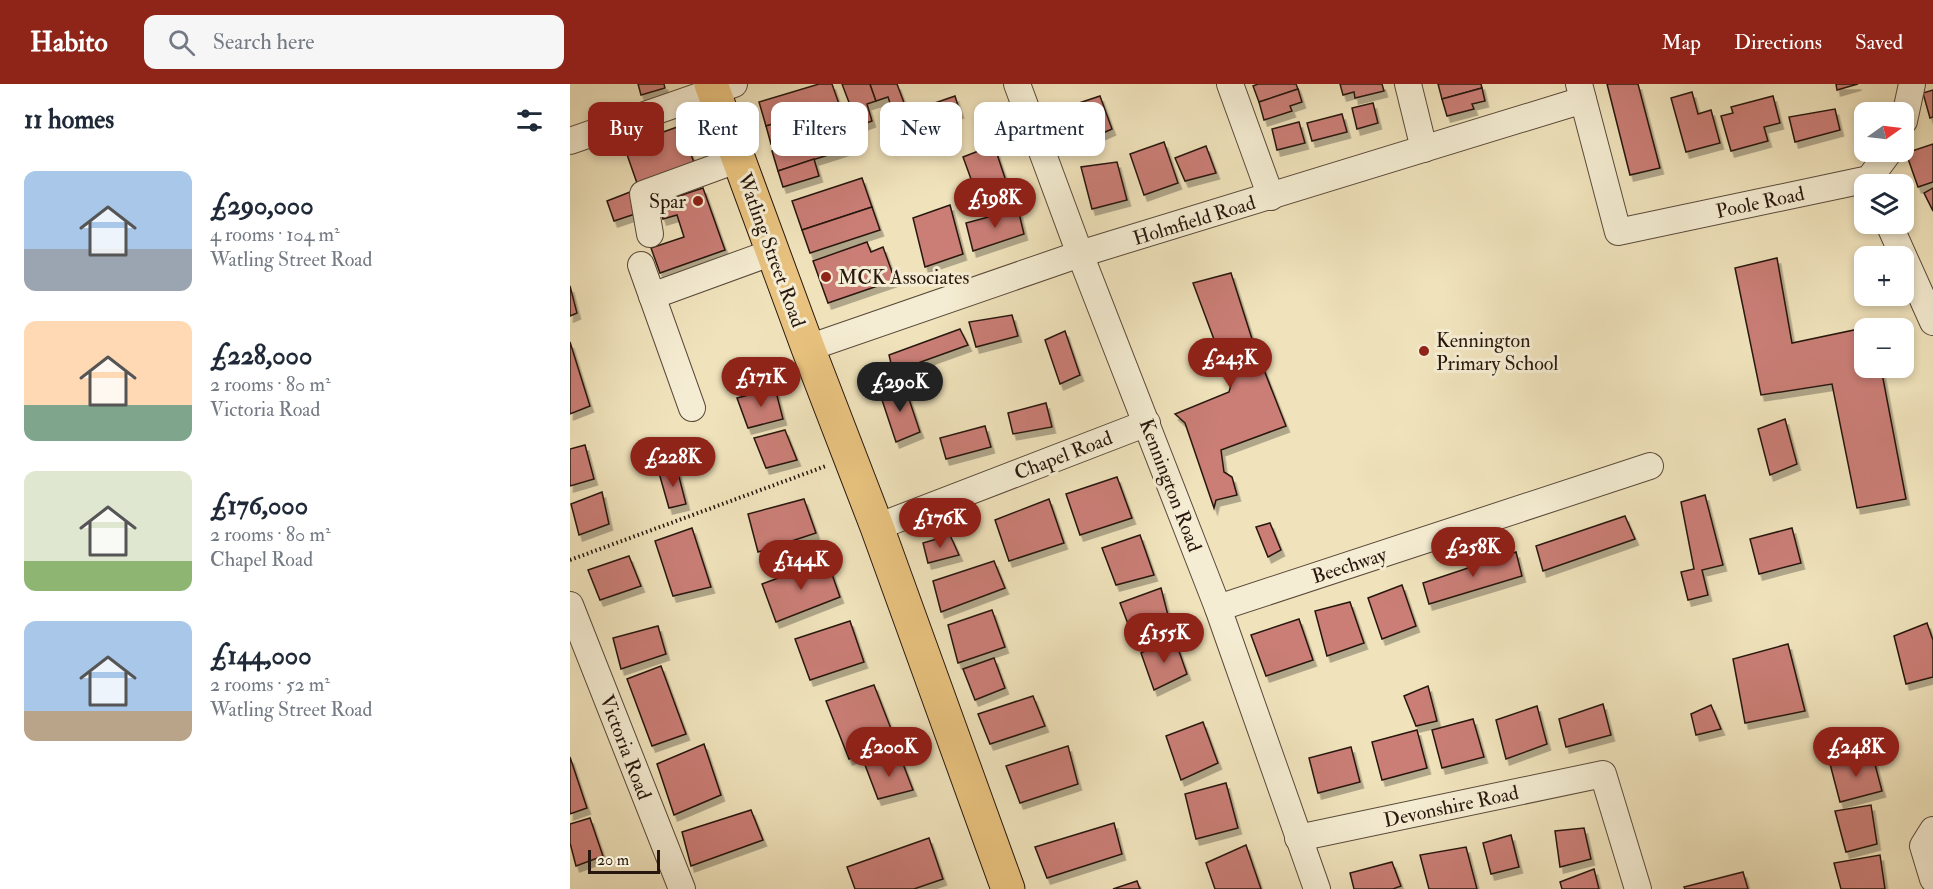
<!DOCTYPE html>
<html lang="en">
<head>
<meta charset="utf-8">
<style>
	body { margin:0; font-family:"IM FELL Double Pica",serif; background:#f6f6f7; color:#1f2937; height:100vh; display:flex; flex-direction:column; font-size:22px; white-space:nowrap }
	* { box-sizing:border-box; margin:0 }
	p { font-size:20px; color:#747a83 }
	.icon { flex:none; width:33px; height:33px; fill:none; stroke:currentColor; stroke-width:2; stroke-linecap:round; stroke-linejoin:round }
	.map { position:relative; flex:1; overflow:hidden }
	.drawer { display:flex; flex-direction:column; background:#fff; width:570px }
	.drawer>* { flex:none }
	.guide { position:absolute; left:18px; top:18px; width:570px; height:54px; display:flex; gap:12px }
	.needle { width:39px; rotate:76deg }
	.tools { position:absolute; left:1284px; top:18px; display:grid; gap:12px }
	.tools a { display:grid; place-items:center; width:60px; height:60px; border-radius:12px; background:#fff; box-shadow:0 3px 9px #0003; font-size:30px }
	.scale { position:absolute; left:18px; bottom:15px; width:72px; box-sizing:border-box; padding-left:6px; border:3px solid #28170e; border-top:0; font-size:16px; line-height:21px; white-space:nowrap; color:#28170e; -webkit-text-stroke:4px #f5edd3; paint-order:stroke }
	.price { position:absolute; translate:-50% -51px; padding:0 14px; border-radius:21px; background:#8f2418; color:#fff; font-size:20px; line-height:39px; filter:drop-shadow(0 2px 3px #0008) }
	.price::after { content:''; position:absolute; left:50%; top:36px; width:18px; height:14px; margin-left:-9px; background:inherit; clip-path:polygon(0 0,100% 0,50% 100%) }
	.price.active { background:#222; color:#fff }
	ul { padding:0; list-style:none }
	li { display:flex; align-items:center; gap:18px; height:150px; padding:0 24px }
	li span { display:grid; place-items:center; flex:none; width:168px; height:120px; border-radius:12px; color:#555 }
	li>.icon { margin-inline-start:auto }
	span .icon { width:72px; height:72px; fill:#fffc; stroke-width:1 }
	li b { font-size:26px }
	h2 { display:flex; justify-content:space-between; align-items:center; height:72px; padding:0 24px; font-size:26px }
	.chip { padding:0 21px; border-radius:12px; background:#fff; box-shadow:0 3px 9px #0003; font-size:21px; line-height:54px }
	.chip.active { background:#8f2418; color:#fff }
	header { display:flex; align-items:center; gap:36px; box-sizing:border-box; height:84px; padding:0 30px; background:#8f2418; color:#fff }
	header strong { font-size:28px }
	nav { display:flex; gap:33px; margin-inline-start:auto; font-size:21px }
	.search { width:420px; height:54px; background:#f6f6f7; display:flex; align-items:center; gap:15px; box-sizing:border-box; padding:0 21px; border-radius:12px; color:#747a83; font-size:22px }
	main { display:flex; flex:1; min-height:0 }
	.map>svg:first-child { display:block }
</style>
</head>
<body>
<header>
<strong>Habito</strong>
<div class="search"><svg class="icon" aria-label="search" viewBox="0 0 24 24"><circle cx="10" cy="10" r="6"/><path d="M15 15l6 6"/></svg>Search here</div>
<nav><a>Map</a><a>Directions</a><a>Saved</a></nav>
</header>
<main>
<section class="drawer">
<h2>11 homes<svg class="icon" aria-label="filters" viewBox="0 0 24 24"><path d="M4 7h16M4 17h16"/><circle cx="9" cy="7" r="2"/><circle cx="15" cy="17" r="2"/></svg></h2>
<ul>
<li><span style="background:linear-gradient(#a9c7e8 65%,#9aa5b1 0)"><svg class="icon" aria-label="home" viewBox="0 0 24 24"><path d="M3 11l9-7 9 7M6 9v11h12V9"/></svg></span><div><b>£290,000</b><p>4 rooms · 104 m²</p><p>Watling Street Road</p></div></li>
<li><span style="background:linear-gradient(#ffd9b3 70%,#7fa58c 0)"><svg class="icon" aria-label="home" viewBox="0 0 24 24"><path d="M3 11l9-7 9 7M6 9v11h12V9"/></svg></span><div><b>£228,000</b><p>2 rooms · 80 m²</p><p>Victoria Road</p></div></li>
<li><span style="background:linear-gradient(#dfe7d0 75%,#8fb573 0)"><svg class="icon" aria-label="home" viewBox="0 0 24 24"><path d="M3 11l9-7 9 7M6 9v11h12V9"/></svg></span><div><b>£176,000</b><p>2 rooms · 80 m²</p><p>Chapel Road</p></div></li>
<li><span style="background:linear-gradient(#a9c7e8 75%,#b9a48a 0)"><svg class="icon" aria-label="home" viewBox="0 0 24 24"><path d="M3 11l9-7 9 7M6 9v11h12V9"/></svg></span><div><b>£144,000</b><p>2 rooms · 52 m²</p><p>Watling Street Road</p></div></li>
</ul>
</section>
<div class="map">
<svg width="1363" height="805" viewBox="0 0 1363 805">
	<defs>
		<filter id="shadow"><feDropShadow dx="3.5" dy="6" stdDeviation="0" flood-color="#0004"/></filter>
	</defs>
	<rect width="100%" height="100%" fill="#f0e3bc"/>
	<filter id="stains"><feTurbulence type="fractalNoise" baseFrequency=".00333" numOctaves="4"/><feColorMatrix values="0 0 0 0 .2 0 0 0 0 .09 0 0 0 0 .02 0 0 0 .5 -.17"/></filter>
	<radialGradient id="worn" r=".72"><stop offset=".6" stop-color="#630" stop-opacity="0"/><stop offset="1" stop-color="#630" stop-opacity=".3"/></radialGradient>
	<g fill="#ca7e76" stroke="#28170e" stroke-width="1.5" filter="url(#shadow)">
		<polygon points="68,0 94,0 95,4 71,11"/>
		<polygon points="249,0 262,0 269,20 196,42 189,18"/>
		<polygon points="272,0 300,0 306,17 297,20 302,37 288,42"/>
		<polygon points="300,0 327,0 336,24 323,28 318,13 306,17"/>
		<polygon points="688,0 726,0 728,5 689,18 683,2"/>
		<polygon points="770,0 812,0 814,7 785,14 784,8 773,11"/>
		<polygon points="868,0 911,0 912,4 872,15"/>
		<polygon points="1037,0 1068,0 1090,84 1060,91"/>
		<polygon points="1266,0 1288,0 1267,6"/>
		<polygon points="912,4 915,17 902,20 904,25 877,32 872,15"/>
		<polygon points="728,5 732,18 720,22 722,27 694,36 689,18"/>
		<polygon points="1363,6 1363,33 1360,34 1353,9"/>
		<polygon points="1122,8 1128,30 1141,26 1150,59 1116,68 1101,14"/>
		<polygon points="385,12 390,28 364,37 359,21"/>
		<polygon points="530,12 542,45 499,64 485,27"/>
		<polygon points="1203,12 1210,39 1194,43 1198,57 1161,67 1151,32 1163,29 1161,23"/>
		<polygon points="803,19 808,39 787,45 782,24"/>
		<polygon points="1265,25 1270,46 1225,58 1219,33"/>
		<polygon points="772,30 777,48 742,57 737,39"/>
		<polygon points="226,33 231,51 201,60 196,42"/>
		<polygon points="729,38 735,59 707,66 702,45"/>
		<polygon points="110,42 125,81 68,102 54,62"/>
		<polygon points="274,44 280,64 208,87 202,67"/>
		<polygon points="594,58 608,99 574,111 560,70"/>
		<polygon points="1363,60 1363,98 1348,103 1336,69"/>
		<polygon points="424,61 440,109 409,117 393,73"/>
		<polygon points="636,62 646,89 615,97 605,74"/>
		<polygon points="244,75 249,92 213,103 208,87"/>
		<polygon points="547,78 557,116 522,125 511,83"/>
		<polygon points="292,94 302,123 232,146 222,117"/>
		<polygon points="133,104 155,166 90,189 81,164 114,153 107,131 93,135 88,119"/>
		<polygon points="1363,104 1363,127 1354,109"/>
		<polygon points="60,108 68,129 44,137 37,117"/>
		<polygon points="380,121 393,170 355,183 343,134"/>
		<polygon points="302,123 310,146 240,169 232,146"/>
		<polygon points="448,125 454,150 403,167 396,139"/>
		<polygon points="297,158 301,168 313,163 325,196 258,219 243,177"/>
		<polygon points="1207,174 1222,259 1303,242 1303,244 1294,244 1294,284 1311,284 1336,415 1287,424 1262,300 1191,311 1165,184"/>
		<polygon points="661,189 683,258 716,342 651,366 654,388 662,393 667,411 646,416 644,424 615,339 605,330 659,308 661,301 623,199"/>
		<polygon points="0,202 7,229 0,232"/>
		<polygon points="442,231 448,252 406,263 399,238"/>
		<polygon points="390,245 398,261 323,288 319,271"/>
		<polygon points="495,247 510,291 490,300 475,256"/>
		<polygon points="0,258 20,322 0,330"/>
		<polygon points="334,300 350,348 326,358 310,310"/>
		<polygon points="205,304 213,335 178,344 167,314"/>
		<polygon points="476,319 482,343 443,350 438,329"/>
		<polygon points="1215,335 1227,380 1200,391 1188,345"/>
		<polygon points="415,342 421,363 376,375 370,354"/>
		<polygon points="215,346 227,376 196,384 184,354"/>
		<polygon points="15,361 24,395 0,402 0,365"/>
		<polygon points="107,385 116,420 99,424 89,389"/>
		<polygon points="547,393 562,434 510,451 496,410"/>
		<polygon points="32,408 39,440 9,451 1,420"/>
		<polygon points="1135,411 1153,481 1132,486 1138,511 1118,516 1111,488 1124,485 1111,418"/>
		<polygon points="234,415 246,449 188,468 178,430"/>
		<polygon points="479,415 494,459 439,477 425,436"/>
		<polygon points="1055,432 1065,455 973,487 966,462"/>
		<polygon points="700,439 711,466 698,473 686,443"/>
		<polygon points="122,444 141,503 103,512 85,457"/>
		<polygon points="1222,444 1231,479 1189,490 1180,455"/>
		<polygon points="380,451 389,471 358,479 353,459"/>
		<polygon points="570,451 584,491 546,501 532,464"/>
		<polygon points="946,468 952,492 859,520 853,499"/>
		<polygon points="59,472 71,502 30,516 18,486"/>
		<polygon points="257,476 270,513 206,538 192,500"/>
		<polygon points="424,477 435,504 371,528 363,497"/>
		<polygon points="832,501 846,542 812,555 798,514"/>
		<polygon points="591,504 601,543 563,553 550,519"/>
		<polygon points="780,518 794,559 757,572 745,527"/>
		<polygon points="422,526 435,563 388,579 378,541"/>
		<polygon points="729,535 743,576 696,592 681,551"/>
		<polygon points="280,537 294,578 240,596 225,555"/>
		<polygon points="1357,539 1363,556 1363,593 1336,600 1324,552"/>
		<polygon points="88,542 96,570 51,585 43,554"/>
		<polygon points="604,553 617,590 584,606 571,569"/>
		<polygon points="1218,560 1235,627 1175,639 1163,575"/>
		<polygon points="424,574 435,604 405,616 393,585"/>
		<polygon points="91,582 116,650 82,662 57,595"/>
		<polygon points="304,601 325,655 279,675 256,617"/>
		<polygon points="858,602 867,637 846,642 834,612"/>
		<polygon points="463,612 475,642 420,660 408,630"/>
		<polygon points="1033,620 1041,651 996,663 989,635"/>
		<polygon points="1141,621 1151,645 1126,651 1121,630"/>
		<polygon points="967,622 977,660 936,675 926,636"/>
		<polygon points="903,635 914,673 872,684 862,646"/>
		<polygon points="633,638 648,679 611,696 596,652"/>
		<polygon points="847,646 857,684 812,696 802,658"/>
		<polygon points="134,660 151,711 104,731 87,680"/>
		<polygon points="498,662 508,700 450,719 436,682"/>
		<polygon points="781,663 790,698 748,709 739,674"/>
		<polygon points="1302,669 1312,707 1270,718 1260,680"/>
		<polygon points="330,672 343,706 308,715 295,681"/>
		<polygon points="0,673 17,724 0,730"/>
		<polygon points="656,699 668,744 626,755 615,710"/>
		<polygon points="1301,721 1307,760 1276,768 1265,727"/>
		<polygon points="181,726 193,756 121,782 112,748"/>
		<polygon points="20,734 33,772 6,782 0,759 0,740"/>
		<polygon points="544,739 552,770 477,794 465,763"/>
		<polygon points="1014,744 1021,775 990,783 985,747"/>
		<polygon points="941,751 949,783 921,790 913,759"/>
		<polygon points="359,754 373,795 344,805 285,805 277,783"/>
		<polygon points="676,761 691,805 645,805 636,779"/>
		<polygon points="896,763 907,805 859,805 850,771"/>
		<polygon points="1310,771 1315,805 1271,805 1264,779"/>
		<polygon points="822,778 831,802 823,805 784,805 780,789"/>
		<polygon points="1024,785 1029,805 992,805 990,798"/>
		<polygon points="1173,788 1178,805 1115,805 1114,803"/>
		<polygon points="567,797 570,805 543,805"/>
	</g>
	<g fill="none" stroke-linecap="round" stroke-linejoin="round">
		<g stroke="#5a4a3a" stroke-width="28">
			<g id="minor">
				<polyline points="447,0 510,170 648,524 747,805"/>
				<polyline points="660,0 701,113"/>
				<polyline points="838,0 854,65"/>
				<polyline points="1009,0 1048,148 1299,95 1319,68"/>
				<polyline points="1334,37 1342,0"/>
				<polyline points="0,57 164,0"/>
				<polyline points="1319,140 1363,238"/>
				<polyline points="80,150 73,110 169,75"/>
				<polyline points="71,181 122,324"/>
				<polyline points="82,212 203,168"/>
				<polyline points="238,264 510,170 1013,16"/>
				<polyline points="307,443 577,339"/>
				<polyline points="0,521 112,805"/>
				<polyline points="648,524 1080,382"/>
				<polyline points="1363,746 1353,762 1363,795"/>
				<polyline points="728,754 1033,690 1068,805"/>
			</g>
		</g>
		<g stroke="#28170e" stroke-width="35">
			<polyline id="major" points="141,0 238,264 307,443 438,805"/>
		</g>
		<polyline stroke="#28170e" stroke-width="4" stroke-dasharray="1.5 3" stroke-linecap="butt" points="0,476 256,382"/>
		<use href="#minor" stroke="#f5edd3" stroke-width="26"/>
		<use href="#major" stroke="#e8c27e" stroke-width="33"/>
	</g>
	<g fill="#8f2418" stroke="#f5edd3" stroke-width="2">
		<circle cx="128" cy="117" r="6"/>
		<circle cx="256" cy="193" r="6"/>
		<circle cx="854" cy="267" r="6"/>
	</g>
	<g text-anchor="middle" stroke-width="6" stroke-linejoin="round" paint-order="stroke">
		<g font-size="20" fill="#28170e" stroke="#f5edd3" text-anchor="start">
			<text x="116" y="124" text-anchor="end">Spar</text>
			<text x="268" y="200">MCK Associates</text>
			<text x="866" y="263">Kennington<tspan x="866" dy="23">Primary School</tspan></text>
		</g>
		<g font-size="20" fill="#28170e" stroke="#f5edd3">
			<text transform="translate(1190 118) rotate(-12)" y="7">Poole Road</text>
			<text transform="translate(624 136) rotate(-17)" y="7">Holmfield Road</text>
			<text transform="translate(202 166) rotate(70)" y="7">Watling Street Road</text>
			<text transform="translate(493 371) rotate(-21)" y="7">Chapel Road</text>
			<text transform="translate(601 401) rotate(69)" y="7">Kennington Road</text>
			<text transform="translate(779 481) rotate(-18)" y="7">Beechway</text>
			<text transform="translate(56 663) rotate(69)" y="7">Victoria Road</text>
			<text transform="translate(881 722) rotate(-12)" y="7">Devonshire Road</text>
		</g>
	</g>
	<rect width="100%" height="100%" filter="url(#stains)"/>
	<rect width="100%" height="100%" fill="url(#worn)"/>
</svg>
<div class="tools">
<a><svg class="needle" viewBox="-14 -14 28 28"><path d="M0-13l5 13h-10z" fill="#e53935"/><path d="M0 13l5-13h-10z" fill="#747a83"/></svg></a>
<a><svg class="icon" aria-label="layers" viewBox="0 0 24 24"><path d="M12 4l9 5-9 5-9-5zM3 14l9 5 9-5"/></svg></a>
<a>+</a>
<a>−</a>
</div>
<div class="scale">20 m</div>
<b class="price" style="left:425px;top:145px">£198K</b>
<b class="price" style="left:660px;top:305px">£243K</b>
<b class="price" style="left:191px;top:324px">£171K</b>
<b class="price active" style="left:330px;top:329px">£290K</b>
<b class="price" style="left:103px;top:404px">£228K</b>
<b class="price" style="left:370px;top:465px">£176K</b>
<b class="price" style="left:903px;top:494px">£258K</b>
<b class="price" style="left:231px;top:507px">£144K</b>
<b class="price" style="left:594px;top:580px">£155K</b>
<b class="price" style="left:319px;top:694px">£200K</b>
<b class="price" style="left:1286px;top:694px">£248K</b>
<div class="guide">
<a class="chip active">Buy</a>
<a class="chip">Rent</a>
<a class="chip">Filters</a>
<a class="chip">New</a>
<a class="chip">Apartment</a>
</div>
</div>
</main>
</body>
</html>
